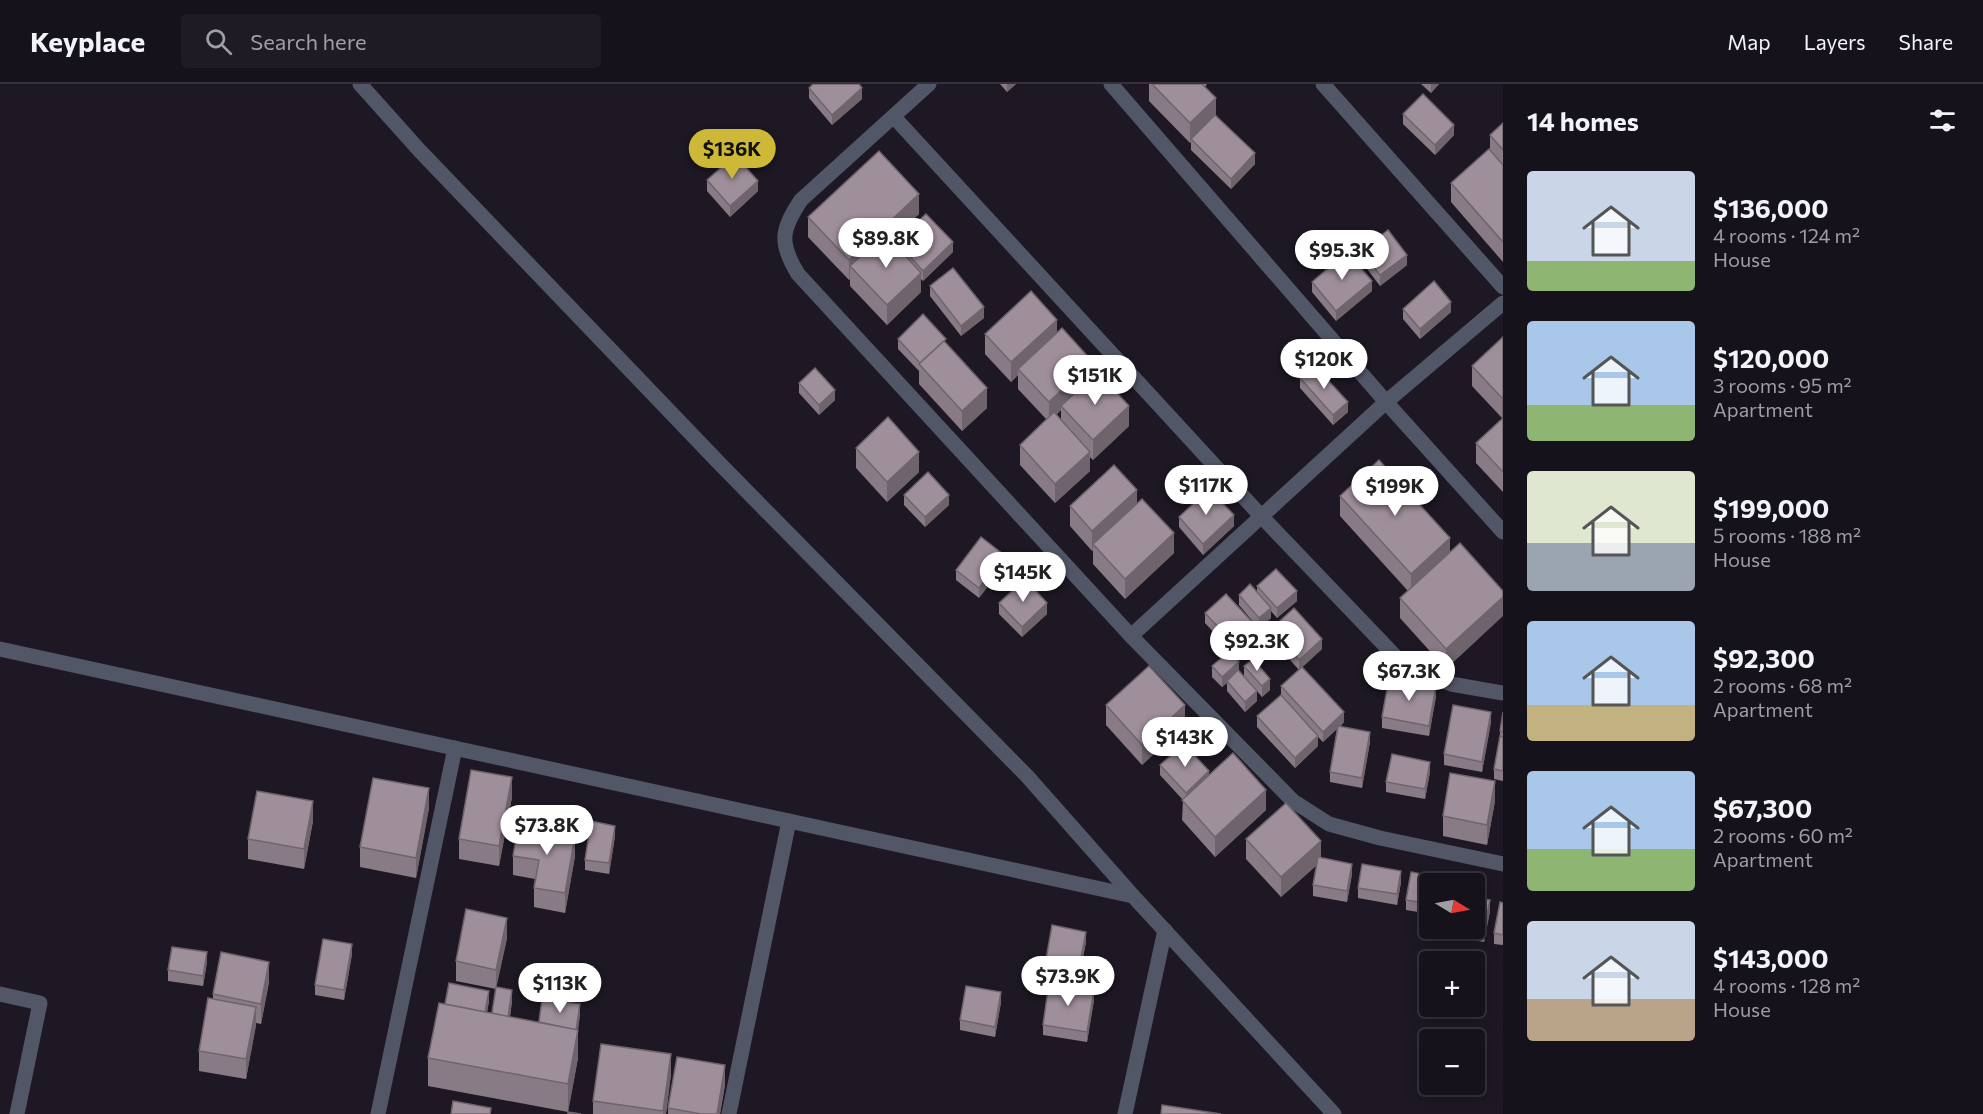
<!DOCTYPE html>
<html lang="en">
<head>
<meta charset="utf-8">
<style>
	body { margin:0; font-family:Commissioner,sans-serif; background:#1f1b24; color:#f1f3f6; height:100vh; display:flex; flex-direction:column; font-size:22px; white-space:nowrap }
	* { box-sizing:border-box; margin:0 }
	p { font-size:20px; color:#9e9ea3 }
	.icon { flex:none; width:33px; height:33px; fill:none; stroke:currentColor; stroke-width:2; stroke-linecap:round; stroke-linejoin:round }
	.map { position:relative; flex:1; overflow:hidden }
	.side { display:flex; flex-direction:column; background:#16121b; width:480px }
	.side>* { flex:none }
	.needle { width:39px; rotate:100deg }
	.tools { position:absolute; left:1419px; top:789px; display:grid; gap:12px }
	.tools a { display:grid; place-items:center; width:66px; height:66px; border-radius:6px; background:#16121b; box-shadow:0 3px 15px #0003,0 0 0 2px #35323a; font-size:30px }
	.price { position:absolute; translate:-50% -51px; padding:0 14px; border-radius:21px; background:#fff; color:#222; font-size:20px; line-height:39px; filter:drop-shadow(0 2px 3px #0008) }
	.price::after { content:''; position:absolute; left:50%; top:36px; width:18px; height:14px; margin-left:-9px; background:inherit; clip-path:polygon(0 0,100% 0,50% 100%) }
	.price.on { background:#ceb837; color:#111 }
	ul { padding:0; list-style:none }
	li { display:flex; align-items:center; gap:18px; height:150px; padding:0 24px }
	li span { display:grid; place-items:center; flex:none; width:168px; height:120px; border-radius:6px; color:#555 }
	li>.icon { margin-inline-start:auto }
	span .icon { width:72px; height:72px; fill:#fffc; stroke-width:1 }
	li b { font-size:26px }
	h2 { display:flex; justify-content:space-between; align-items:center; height:72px; padding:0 24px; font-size:26px }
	header { display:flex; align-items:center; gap:36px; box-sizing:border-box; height:84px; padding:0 30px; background:#16121b; border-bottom:2px solid #35323a }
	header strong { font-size:28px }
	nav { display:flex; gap:33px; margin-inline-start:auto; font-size:21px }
	.search { width:420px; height:54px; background:#1f1b24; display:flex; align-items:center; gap:15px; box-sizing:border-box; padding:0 21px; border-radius:6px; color:#9e9ea3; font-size:22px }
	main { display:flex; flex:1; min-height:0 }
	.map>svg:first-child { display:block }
</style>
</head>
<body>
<header>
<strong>Keyplace</strong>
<div class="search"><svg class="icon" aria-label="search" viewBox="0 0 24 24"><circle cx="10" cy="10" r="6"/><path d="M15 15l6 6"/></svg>Search here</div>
<nav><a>Map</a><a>Layers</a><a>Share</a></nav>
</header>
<main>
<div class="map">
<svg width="1503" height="1030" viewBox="0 0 1503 1030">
	<rect width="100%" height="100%" fill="#1d1824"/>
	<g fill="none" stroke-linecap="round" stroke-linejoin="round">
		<g stroke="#525768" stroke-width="15">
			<polyline points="360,0 420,67 722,382 1027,692 1133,812 1334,1030"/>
			<path d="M929 0 801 116C781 146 779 159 798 190L1131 552 1293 717 1329 740 1380 754 1503 780"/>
			<polyline points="1111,0 1386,318 1503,448"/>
			<polyline points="1323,0 1503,203"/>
			<polyline points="894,33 1261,432 1395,572 1425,591 1451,600 1503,609"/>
			<polyline points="1131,552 1386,318 1503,219"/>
			<polyline points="0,565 1133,812"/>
			<polyline points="0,910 40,919 17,1030"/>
			<polyline points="378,1030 455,664"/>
			<polyline points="729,1030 789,737"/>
			<polyline points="1125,1030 1165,846"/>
		</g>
	</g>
	<g fill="#897b85" fill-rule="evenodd">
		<polygon points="1000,0 1016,0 1007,8"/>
		<polygon points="1149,0 1207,0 1205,3 1216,31 1255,80 1231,105 1191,66 1191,58 1190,59 1149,17"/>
		<polygon points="1421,0 1439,0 1431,9"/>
		<polygon points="809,4 862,15 832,41 809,14"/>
		<polygon points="1403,30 1454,51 1435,71 1403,40"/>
		<polygon points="1503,39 1503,178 1451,118 1451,99 1490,66 1490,51"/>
		<polygon points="707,96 758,107 730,133 707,107"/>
		<polygon points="919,130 891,156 896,162 896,157 953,168 923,197 921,195 921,208 887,241 850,202 850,195 849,196 808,153 808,133"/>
		<polygon points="1361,167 1407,181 1380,202 1361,177"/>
		<polygon points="1312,198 1372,207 1336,237 1312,208"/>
		<polygon points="930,202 984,234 961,252 930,212"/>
		<polygon points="1403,225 1451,228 1420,255 1403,235"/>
		<path d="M1057 249 1092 293 1129 342 1093 376 1090 373V387L1055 419 1020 381V361L1047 336 1018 305V291L1011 298 985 270V250ZM1061 326V336L1056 331Z"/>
		<polygon points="1503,253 1503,333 1502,334 1472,302 1472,282"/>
		<polygon points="898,255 946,260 987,324 962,347 919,300 919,287 898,265"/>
		<polygon points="1300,294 1348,328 1333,341 1300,304"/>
		<polygon points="799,299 835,316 819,331 799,309"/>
		<polygon points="1503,334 1503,408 1476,379 1476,359"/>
		<polygon points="856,364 919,388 887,418 856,384"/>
		<polygon points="904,411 949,421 925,443 904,421"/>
		<polygon points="1340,412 1450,454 1446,585 1400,534 1400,514 1408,507 1340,432"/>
		<polygon points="1137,420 1174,469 1125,515 1093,480 1093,466 1092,467 1070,442 1070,422"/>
		<polygon points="1179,433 1234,442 1203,471 1179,443"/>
		<polygon points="1004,481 979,514 956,496 956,486"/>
		<polygon points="1257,502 1297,517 1277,534 1271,527 1271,534 1259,545 1239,521 1239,511 1257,509"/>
		<polygon points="999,519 1047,530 1022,553 999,530"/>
		<polygon points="1205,529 1255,551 1234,570 1205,539"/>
		<polygon points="1271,545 1322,565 1299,586 1271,555"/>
		<polygon points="1212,582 1239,586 1244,592 1244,582 1270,606 1262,613 1257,607 1257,617 1245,628 1227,607 1227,599 1222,603 1212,593"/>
		<polygon points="1281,602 1344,638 1340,643 1370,658 1362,704 1330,698 1330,688 1337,645 1323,658 1318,653 1318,662 1295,684 1257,643 1257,632 1281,611"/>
		<polygon points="1436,612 1429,652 1382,644 1382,633"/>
		<polygon points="1106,621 1185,641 1142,681 1106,641"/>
		<polygon points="1503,628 1503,697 1494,695 1494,685 1500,655 1500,647"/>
		<polygon points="1491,638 1482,688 1444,681 1444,670"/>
		<polygon points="1160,681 1209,691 1266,726 1215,773 1182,736 1183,716 1160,691"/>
		<polygon points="1430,688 1425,715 1386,708 1386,698"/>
		<polygon points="512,713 499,782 459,775 459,755"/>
		<polygon points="1495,717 1487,761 1443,752 1443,732"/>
		<polygon points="429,724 416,794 360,783 360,763"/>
		<polygon points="313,737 304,785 248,775 248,755"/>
		<polygon points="615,752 609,790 585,786 585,776"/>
		<polygon points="1246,755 1321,774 1352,790 1347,818 1313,812 1313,801 1317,781 1281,813 1246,775"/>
		<polygon points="513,772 575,772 565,829 534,823 534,804 535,795 513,791"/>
		<polygon points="1411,788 1438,793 1438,800 1430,800 1430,830 1406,826 1406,816"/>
		<polygon points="1401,798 1397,821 1358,814 1358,804"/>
		<polygon points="1503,819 1503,861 1494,860 1494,849"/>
		<polygon points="1490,827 1484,858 1437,850 1437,844 1474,844"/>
		<polygon points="507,854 496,904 512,917 510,933 539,938 580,930 578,946 578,974 568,1028 428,1002 428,974 445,920 489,917 487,928 492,929 496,905 456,897 456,877"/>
		<polygon points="1086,858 1077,904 1094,916 1087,958 1043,951 1043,941 1048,904 1043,903 1043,893"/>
		<polygon points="352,870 344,916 315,911 315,901"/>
		<polygon points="207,878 203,902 168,897 168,886"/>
		<polygon points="269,898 261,940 256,939 246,995 199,987 199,967 213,915 213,910"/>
		<polygon points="1001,918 995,953 960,946 960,936"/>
		<polygon points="671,990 666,1030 593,1030 593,1017"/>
		<polygon points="725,1001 720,1030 668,1030 668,1024"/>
	</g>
	<g fill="#6f646c">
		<polygon points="1007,0 1016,0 1007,8"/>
		<polygon points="1431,0 1439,0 1431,9"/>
		<polygon points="862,4 862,15 832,41 832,31"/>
		<polygon points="1216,14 1216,34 1191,55 1190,59 1190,39"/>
		<polygon points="1454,41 1454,51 1435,71 1435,61"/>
		<polygon points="1255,69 1255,80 1231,105 1231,95"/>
		<polygon points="758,97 758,107 730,133 730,122"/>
		<polygon points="919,110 919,130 856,189 850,182 850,195 849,196 849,176"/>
		<polygon points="953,158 953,168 923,197 923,187"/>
		<polygon points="1407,171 1407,181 1380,202 1380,191"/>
		<polygon points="921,189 921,208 887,241 887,221"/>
		<polygon points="1372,197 1372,207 1336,237 1336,227"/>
		<polygon points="1451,218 1451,228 1420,255 1420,245"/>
		<polygon points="984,223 984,234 961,252 961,242"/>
		<polygon points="1057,236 1057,256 1018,285 1018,291 1011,298 1011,278"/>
		<polygon points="1092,277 1092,297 1061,322 1061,326 1049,338 1049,318"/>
		<polygon points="987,304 987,324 962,347 962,327"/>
		<polygon points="835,306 835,316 819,331 819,321"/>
		<polygon points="1503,313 1503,333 1502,334 1502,314"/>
		<polygon points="1348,318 1348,328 1333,341 1333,331"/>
		<polygon points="1129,322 1129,342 1093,376 1093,356"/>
		<polygon points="919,368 919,388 887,418 887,398"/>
		<polygon points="1090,368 1090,387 1055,419 1055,400"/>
		<polygon points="1137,406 1137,426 1093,460 1093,466 1092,467 1092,447"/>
		<polygon points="949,411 949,421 925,443 925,433"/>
		<polygon points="1234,431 1234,442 1203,471 1203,460"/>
		<polygon points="1174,449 1174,469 1125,515 1125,495"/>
		<polygon points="1450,454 1450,473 1411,509 1411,490"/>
		<polygon points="1004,471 1004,481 979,514 979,504"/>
		<polygon points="1297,507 1297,517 1277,534 1277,524"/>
		<polygon points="1503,513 1503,532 1446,585 1446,565"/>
		<polygon points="1047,519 1047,530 1022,553 1022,543"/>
		<polygon points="1271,524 1271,534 1259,545 1259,534"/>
		<polygon points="1255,541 1255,551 1234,570 1234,560"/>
		<polygon points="1322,555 1322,565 1299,586 1299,576"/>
		<polygon points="1239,578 1239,588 1227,597 1227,599 1222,603 1222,593"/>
		<polygon points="1270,595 1270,606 1262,613 1262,602"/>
		<polygon points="1436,602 1436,612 1429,652 1429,642"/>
		<polygon points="1257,607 1257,617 1245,628 1245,618"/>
		<polygon points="1185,621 1185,641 1142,681 1142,661"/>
		<polygon points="1344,628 1344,638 1323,658 1323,648"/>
		<polygon points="1491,628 1491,638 1482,688 1482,678"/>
		<polygon points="1370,648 1370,658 1362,704 1362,694"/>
		<polygon points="1318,652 1318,662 1295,684 1295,674"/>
		<polygon points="1430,678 1430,688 1425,715 1425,705"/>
		<polygon points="1209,687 1209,698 1186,720 1186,709"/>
		<polygon points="512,693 512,713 499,782 499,762"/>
		<polygon points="1495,697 1495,717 1487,761 1487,741"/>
		<polygon points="429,704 429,724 416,794 416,774"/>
		<polygon points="1266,706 1266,726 1215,773 1215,753"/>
		<polygon points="313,717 313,737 304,785 304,765"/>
		<polygon points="615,742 615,752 609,790 609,779"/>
		<polygon points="575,752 575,772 565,829 565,809"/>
		<polygon points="1321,757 1321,777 1281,813 1281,793"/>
		<polygon points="1352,780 1352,790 1347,818 1347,807"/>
		<polygon points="1401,787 1401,798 1397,821 1397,810"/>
		<polygon points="1490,816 1490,827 1484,858 1484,848"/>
		<polygon points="507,834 507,854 496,905 496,886"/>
		<polygon points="1086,848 1086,858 1076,909 1076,899"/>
		<polygon points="352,860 352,870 344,916 344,906"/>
		<polygon points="207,868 207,878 203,902 203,892"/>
		<polygon points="269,878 269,898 261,940 261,920"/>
		<polygon points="512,906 512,917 508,947 508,937"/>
		<polygon points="1094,906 1094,916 1087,958 1087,948"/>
		<polygon points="489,907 489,917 485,939 485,929"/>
		<polygon points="1001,908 1001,918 995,953 995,943"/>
		<polygon points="580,920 580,930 576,959 578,946 578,974 568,1028 568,1000"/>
		<polygon points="256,923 256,942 246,995 246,975"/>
		<polygon points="671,970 671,990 666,1030 663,1030"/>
		<polygon points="725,981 725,1001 720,1030 717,1030"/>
	</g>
	<g fill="#9f8f9b" stroke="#6f646c" stroke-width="1.5">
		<polygon points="813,0 859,0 862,4 832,31 809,4"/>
		<polygon points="1152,0 1202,0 1216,14 1190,39"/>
		<polygon points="1423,10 1454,41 1435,61 1403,30"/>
		<polygon points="1215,31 1255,69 1231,95 1191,55"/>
		<polygon points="1503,39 1503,66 1490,51"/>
		<polygon points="1489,65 1503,81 1503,158 1451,99"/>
		<polygon points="879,67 919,110 849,176 808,133"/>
		<polygon points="735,71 758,97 730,122 707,96"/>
		<polygon points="926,130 953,158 923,187 896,157"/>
		<polygon points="1388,146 1407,171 1380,191 1361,167"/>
		<polygon points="885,149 921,189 887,221 850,182"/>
		<polygon points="1347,168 1372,197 1336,227 1312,198"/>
		<polygon points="953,184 984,223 961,242 930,202"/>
		<polygon points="1434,197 1451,218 1420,245 1403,225"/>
		<polygon points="1031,207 1057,236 1011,278 985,250"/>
		<polygon points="923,230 946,255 944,257 920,279 898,255"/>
		<polygon points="1062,244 1092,277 1049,318 1018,285"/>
		<polygon points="1503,253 1503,313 1502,314 1472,282"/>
		<polygon points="944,257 987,304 962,327 919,280"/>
		<polygon points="1314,281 1348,318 1333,331 1300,294"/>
		<polygon points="815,284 835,306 819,321 799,299"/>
		<polygon points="1098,288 1129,322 1093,356 1061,322"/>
		<polygon points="1054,328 1090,368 1055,400 1020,361"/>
		<polygon points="888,333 919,368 887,398 856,364"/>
		<polygon points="1503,334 1503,388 1476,359"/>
		<polygon points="1379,376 1450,454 1411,490 1340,412"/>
		<polygon points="1114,381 1137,406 1092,447 1070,422"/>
		<polygon points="928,388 949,411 925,433 904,411"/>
		<polygon points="1209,405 1234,431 1203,460 1179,433"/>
		<polygon points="1142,415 1174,449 1125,495 1093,460"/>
		<polygon points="981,453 1004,471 979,504 956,486"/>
		<polygon points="1460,459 1503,507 1503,513 1446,565 1400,514"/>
		<polygon points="1276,485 1297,507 1277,524 1257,502"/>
		<polygon points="1025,495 1047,519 1022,543 999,519"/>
		<polygon points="1250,500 1271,524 1259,534 1239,511"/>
		<polygon points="1226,510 1255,541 1234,560 1205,529"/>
		<polygon points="1294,524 1322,555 1299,576 1271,545"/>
		<polygon points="1230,567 1239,578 1222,593 1212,582"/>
		<polygon points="1253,575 1270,595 1262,602 1244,582"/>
		<polygon points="1149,582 1185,621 1142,661 1106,621"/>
		<polygon points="1302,583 1344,628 1323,648 1281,602"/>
		<polygon points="1238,586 1257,607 1245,618 1227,597"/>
		<polygon points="1389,594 1436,602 1429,642 1382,633"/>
		<polygon points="1281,611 1318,652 1295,674 1257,632"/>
		<polygon points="1453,621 1491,628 1482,678 1444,670"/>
		<polygon points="1503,628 1503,648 1500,647"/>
		<polygon points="1338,642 1370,648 1362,694 1330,688"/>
		<polygon points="1500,652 1503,653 1503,687 1494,685"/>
		<polygon points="1184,660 1209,687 1186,709 1160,681"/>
		<polygon points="1233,669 1266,706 1215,753 1182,716"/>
		<polygon points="1392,670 1430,678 1425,705 1386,698"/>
		<polygon points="471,686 512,693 499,762 459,755"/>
		<polygon points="1450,689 1495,697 1487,741 1443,732"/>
		<polygon points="373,694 429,704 416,774 360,763"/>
		<polygon points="257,707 313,717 304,765 248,755"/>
		<polygon points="1286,719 1321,757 1281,793 1246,755"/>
		<polygon points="591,737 615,742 609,779 585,776"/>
		<polygon points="518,742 575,752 565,809 534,804 539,776 513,772"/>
		<polygon points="1318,773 1352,780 1347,807 1313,801"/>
		<polygon points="1362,780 1401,787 1397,810 1358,804"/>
		<polygon points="1411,788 1438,793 1437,800 1430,800 1430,820 1406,816"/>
		<polygon points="1474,814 1490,816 1484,848 1466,844 1474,844"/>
		<polygon points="1500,818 1503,819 1503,851 1494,849"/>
		<polygon points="466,825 507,834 496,886 456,877"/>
		<polygon points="1052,841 1086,848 1076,899 1043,893"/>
		<polygon points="323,855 352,860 344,906 315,901"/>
		<polygon points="172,863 207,868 203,892 168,886"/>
		<polygon points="221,868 269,878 261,920 213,910"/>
		<polygon points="449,899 489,907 485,928 445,920"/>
		<polygon points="1049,899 1094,906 1087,948 1043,941"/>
		<polygon points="966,902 1001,908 995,943 960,936"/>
		<polygon points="496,903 512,906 508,933 492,929"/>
		<polygon points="208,914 256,923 246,975 199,967"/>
		<polygon points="542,915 580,920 576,946 539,938"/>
		<polygon points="439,919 578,946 568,1000 428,974"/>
		<polygon points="601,960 671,970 663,1027 593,1017"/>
		<polygon points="677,973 725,981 717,1030 701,1030 668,1024"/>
		<polygon points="453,1017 491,1024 490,1030 451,1030"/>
		<polygon points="1162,1021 1221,1030 1161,1030"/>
		<polygon points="568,1028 581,1030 568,1030"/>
	</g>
</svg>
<div class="tools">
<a><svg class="needle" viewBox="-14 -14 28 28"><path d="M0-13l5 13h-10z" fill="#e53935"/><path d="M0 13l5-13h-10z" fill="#9e9ea3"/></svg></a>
<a>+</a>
<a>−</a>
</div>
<b class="price on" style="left:732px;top:96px">$136K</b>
<b class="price" style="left:886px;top:185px">$89.8K</b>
<b class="price" style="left:1342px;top:197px">$95.3K</b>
<b class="price" style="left:1324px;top:306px">$120K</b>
<b class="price" style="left:1095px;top:322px">$151K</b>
<b class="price" style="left:1206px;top:432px">$117K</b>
<b class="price" style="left:1395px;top:433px">$199K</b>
<b class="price" style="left:1023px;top:519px">$145K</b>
<b class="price" style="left:1257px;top:588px">$92.3K</b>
<b class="price" style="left:1409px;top:618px">$67.3K</b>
<b class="price" style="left:1185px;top:684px">$143K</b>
<b class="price" style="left:547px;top:772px">$73.8K</b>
<b class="price" style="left:1068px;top:923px">$73.9K</b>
<b class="price" style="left:560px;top:930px">$113K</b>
</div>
<section class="side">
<h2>14 homes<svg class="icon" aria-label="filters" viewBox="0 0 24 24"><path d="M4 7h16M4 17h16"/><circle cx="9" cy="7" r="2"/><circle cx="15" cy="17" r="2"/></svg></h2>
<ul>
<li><span style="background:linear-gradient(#c9d6e8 75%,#8fb573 0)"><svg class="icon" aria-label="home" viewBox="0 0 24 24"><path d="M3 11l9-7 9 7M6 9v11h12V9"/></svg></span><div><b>$136,000</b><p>4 rooms · 124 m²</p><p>House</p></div></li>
<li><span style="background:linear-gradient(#a9c7e8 70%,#8fb573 0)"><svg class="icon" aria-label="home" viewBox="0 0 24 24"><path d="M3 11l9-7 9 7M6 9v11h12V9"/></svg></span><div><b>$120,000</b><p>3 rooms · 95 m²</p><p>Apartment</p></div></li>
<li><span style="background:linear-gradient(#dfe7d0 60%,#9aa5b1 0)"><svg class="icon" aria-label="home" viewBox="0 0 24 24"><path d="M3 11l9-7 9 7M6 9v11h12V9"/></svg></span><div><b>$199,000</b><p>5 rooms · 188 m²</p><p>House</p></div></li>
<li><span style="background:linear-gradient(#a9c7e8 70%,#c2b280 0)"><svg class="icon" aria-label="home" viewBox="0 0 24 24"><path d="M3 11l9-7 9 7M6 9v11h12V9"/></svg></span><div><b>$92,300</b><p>2 rooms · 68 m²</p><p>Apartment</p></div></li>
<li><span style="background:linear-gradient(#a9c7e8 65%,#8fb573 0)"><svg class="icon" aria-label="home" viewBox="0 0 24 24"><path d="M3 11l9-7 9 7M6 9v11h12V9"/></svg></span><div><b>$67,300</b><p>2 rooms · 60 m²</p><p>Apartment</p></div></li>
<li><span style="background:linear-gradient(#c9d6e8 65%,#b9a48a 0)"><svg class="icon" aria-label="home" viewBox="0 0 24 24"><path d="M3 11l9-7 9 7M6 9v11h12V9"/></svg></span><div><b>$143,000</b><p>4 rooms · 128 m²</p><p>House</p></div></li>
</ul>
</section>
</main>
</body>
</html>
